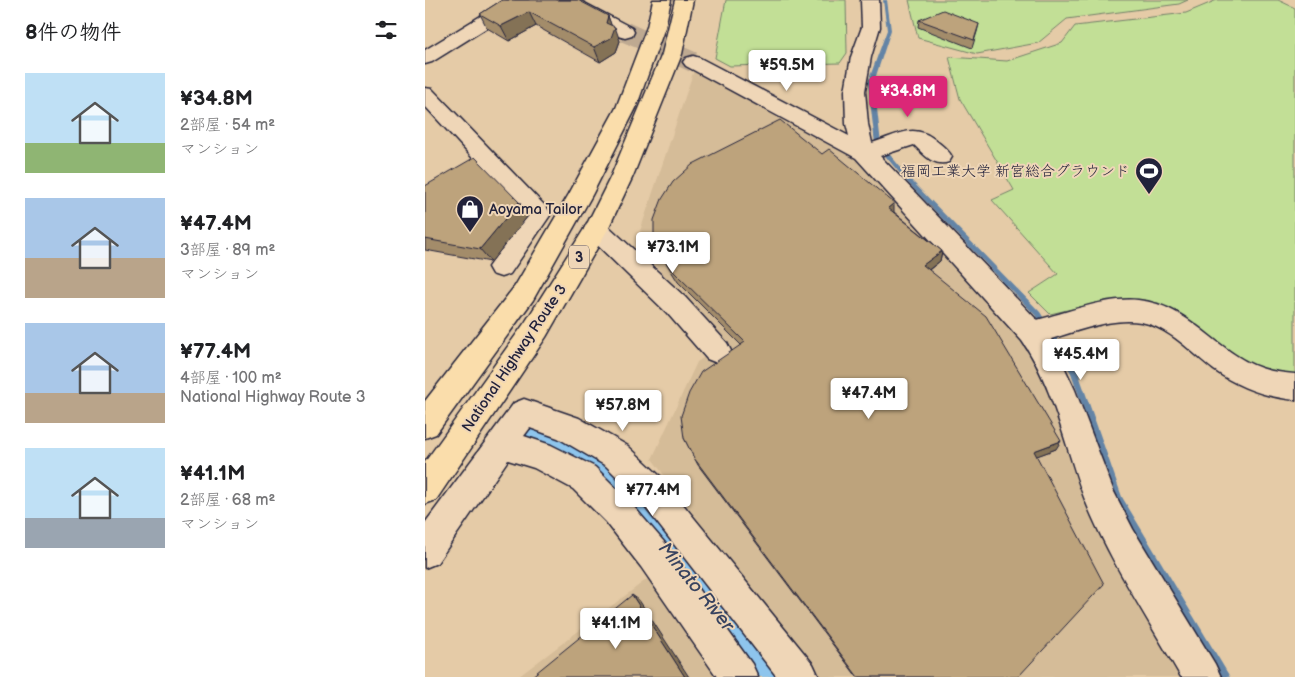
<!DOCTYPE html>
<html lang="ja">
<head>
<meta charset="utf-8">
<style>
	body { margin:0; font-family:"Balsamiq Sans","Klee One",sans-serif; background:#f2f2f2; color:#202124; height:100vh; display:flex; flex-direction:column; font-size:19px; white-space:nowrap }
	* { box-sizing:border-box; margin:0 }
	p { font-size:16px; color:#757577 }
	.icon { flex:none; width:28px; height:28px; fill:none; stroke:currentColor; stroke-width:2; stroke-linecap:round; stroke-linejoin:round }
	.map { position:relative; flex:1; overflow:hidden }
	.panel { display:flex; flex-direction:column; background:#fff; width:425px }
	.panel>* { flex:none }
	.price { position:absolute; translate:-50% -42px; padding:0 11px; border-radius:5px; background:#fff; color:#222; font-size:16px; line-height:32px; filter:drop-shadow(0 1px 2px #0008) }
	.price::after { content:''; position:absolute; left:50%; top:30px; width:15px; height:11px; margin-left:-8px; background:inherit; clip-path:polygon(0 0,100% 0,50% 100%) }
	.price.selected { background:#db2777; color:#fff }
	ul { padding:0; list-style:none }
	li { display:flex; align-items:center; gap:15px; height:125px; padding:0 25px }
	li span { display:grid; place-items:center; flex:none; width:140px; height:100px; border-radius:0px; color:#555 }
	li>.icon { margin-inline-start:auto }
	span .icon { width:60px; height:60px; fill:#fffc; stroke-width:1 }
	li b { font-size:21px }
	h2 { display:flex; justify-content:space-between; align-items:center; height:60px; padding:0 25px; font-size:21px }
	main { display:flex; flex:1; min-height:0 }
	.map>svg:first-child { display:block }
</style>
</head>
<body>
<main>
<section class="panel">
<h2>8件の物件<svg class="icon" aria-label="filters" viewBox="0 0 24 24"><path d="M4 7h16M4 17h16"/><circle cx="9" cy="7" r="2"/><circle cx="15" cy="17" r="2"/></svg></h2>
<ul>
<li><span style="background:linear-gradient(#bfe0f5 70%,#8fb573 0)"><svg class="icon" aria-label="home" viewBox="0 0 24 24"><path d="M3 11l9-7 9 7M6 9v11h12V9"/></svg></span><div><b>¥34.8M</b><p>2部屋 · 54 m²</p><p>マンション</p></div></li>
<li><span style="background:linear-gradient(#a9c7e8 60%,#b9a48a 0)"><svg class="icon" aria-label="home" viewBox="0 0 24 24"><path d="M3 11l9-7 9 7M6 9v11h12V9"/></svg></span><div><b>¥47.4M</b><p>3部屋 · 89 m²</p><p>マンション</p></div></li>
<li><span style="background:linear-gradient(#a9c7e8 70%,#b9a48a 0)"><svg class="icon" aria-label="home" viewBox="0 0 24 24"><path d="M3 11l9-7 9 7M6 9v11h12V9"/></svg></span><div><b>¥77.4M</b><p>4部屋 · 100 m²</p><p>National Highway Route 3</p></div></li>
<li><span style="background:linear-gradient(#bfe0f5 70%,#9aa5b1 0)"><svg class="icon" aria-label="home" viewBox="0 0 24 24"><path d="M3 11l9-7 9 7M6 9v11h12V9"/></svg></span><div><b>¥41.1M</b><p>2部屋 · 68 m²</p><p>マンション</p></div></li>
</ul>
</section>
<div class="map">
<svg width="870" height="677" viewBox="0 0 870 677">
	<rect width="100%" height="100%" fill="#e5cba7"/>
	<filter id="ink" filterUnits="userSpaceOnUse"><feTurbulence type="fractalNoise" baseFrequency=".02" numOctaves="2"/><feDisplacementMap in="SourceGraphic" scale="10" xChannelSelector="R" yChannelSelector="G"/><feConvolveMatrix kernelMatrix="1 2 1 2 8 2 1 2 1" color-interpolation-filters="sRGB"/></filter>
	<g filter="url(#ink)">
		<g fill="#d5bc98">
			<polygon points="269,70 434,156 592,331 632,407 760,677 391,677 227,459 272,362 299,344 211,243"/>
			<polygon points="230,573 302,677 93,677"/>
		</g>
		<g fill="#c2df96" stroke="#728068">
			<polygon points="301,0 421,0 422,53 415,63 305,66 290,58"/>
			<polygon points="484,0 763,0 754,4 642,19 613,43 552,54 493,38"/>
			<polygon points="792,0 853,0 870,8 870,380 822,367 733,303 681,301 625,314 604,293 633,274 567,200 589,190 535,99 524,57 582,61 637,43 650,26 761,13"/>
		</g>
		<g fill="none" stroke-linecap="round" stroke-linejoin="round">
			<polygon fill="#6384a6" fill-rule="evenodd" points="458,0 462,0 466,30 449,82 456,144 487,181 615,312 653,372 697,497 805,677 795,677 691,502 646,373 611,316 483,183 450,144 443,82 462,30"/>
			<polygon fill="#8ec5ed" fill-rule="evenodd" points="101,409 117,415 199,457 365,657 373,677 310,677 165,489 85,445 78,430 85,415"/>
			<polyline stroke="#bea991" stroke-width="20" stroke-dasharray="20 10" stroke-linecap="butt" points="200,32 268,62"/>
			<g stroke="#22223b" stroke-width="3">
				<g id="minor">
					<polygon points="82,0 103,0 100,4 7,62 0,64 0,50"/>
					<polygon points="132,0 154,0 207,28 209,32 207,36 200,38 193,36 135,4"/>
					<path d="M436 0H454L455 27 446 57 440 91 443 124 447 143C475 134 490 121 514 143 519 147 524 151 527 157L524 162C508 167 500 155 489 145L455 156 612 320C644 312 680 297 713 300 765 305 792 353 836 368 847 372 859 373 870 374V400C840 397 813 387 789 370 767 353 744 327 716 322 687 317 653 331 626 339L650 390 689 492 708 529 790 664 796 677H756C723 619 685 562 660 500 641 450 628 384 597 341L431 158 261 66 258 62 261 58 268 56 275 58 424 136 421 124 420 91 426 57 437 27Z"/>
					<polygon points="0,88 7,89 122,208 126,214 85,274 76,277 67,274 63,267 100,215 0,106"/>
					<polygon points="171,220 180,223 260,297 302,343 306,351 302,359 292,363 282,359 242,313 162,235 159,229 162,223"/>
					<polygon points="99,399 154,418 203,446 235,476 388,664 394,677 352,677 213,498 181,466 133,438 105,428 99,436 126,445 170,467 203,500 240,543 327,664 333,677 292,677 216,567 181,522 148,489 109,468 83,460 12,563 0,568 0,523 89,403"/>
				</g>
			</g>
			<g stroke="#22223b" stroke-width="3">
				<g id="highway">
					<polygon points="228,0 246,0 240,27 211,108 167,195 108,300 11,434 0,438 0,401 90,286 144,194 191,108 222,27"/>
					<polygon points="250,0 268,0 257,54 208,176 183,229 121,337 11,500 0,504 0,462 101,321 161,226 186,176 237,54"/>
				</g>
			</g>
			<use href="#minor" fill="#efd6b7" fill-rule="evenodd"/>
			<use href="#highway" fill="#faddab" fill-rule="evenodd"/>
		</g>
		<g fill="#a38c6b" stroke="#22223b">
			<polygon points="77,0 183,16 186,25 195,41 191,52 175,62 111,26 84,41 62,28 55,14"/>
			<polygon points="494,20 554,24 552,32 547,48 493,27"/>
			<polygon points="0,186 94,202 103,216 66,262 0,250"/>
			<polygon points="469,212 517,251 515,261 504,270 631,449 611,456 593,677 432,677 273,465 259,438 316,345 253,282 233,250 229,239"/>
		</g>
		<g fill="#847257" stroke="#22223b">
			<polygon points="104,12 111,26 84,41 76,26"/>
			<polygon points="183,16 188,30 181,23"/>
			<polygon points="190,27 195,41 191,52 175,62 169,47"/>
			<polygon points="94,202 103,216 66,262 55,249"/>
			<polygon points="469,203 469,214 463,208"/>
			<polygon points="517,251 515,261 497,275 498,265"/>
			<polygon points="636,441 631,449 604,459 609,451"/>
			<polygon points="207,595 214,600 264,677 260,677"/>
		</g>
		<g fill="#bda37c" stroke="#22223b">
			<polygon points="77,0 153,0 183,16 181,23 190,27 186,38 169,47 104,12 76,26 55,14"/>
			<polygon points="518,10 554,24 549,40 494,20"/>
			<polygon points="355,120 397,154 404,149 469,203 463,208 517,251 498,265 561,316 636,441 609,451 679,584 593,677 433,677 269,458 259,438 256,416 264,393 276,372 320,342 249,272 229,239 229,220 237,199 248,182 268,164"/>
			<polygon points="50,157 94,202 55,249 0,239 0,186"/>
			<polygon points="207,595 260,677 106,677"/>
		</g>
	</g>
	<defs>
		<g id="stadium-pin" transform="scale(1.4375)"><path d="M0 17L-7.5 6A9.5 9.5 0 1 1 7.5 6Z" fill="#22223b" stroke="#efd6b7"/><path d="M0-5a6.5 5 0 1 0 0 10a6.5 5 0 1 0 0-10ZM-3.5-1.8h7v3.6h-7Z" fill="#fff"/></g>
		<g id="shop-pin" transform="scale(1.4375)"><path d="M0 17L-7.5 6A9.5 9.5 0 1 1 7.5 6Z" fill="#22223b" stroke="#efd6b7"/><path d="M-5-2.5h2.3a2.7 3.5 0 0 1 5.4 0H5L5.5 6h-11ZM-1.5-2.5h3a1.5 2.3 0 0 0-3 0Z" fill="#fff"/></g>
	</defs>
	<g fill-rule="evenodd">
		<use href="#stadium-pin" x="724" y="171"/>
		<use href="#shop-pin" x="45" y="209"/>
	</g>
	<g text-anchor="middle" stroke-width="4" stroke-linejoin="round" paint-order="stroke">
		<rect fill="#efd6b7" stroke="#605860" stroke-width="1" x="144" y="245.5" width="20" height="23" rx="4"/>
		<g font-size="14" font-weight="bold" fill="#22223b">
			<text x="154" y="262">3</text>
		</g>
		<g font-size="15" fill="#22223b" stroke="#efd6b7" text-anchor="end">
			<text x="705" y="176">福岡工業大学 新宮総合グラウンド</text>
			<text x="64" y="214" text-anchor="start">Aoyama Tailor</text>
		</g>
		<g font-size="15" fill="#22223b" stroke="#efd6b7">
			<text transform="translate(89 358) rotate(-56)" y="5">National Highway Route 3</text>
		</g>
		<g font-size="19" font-style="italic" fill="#38435f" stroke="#efd6b7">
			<text transform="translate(272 586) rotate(51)" y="7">Minato River</text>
		</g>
	</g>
</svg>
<b class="price" style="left:362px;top:92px">¥59.5M</b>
<b class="price selected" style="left:483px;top:118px">¥34.8M</b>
<b class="price" style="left:248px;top:274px">¥73.1M</b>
<b class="price" style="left:656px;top:381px">¥45.4M</b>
<b class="price" style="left:444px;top:420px">¥47.4M</b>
<b class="price" style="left:198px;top:432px">¥57.8M</b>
<b class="price" style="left:228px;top:517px">¥77.4M</b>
<b class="price" style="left:191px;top:650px">¥41.1M</b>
</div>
</main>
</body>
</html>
